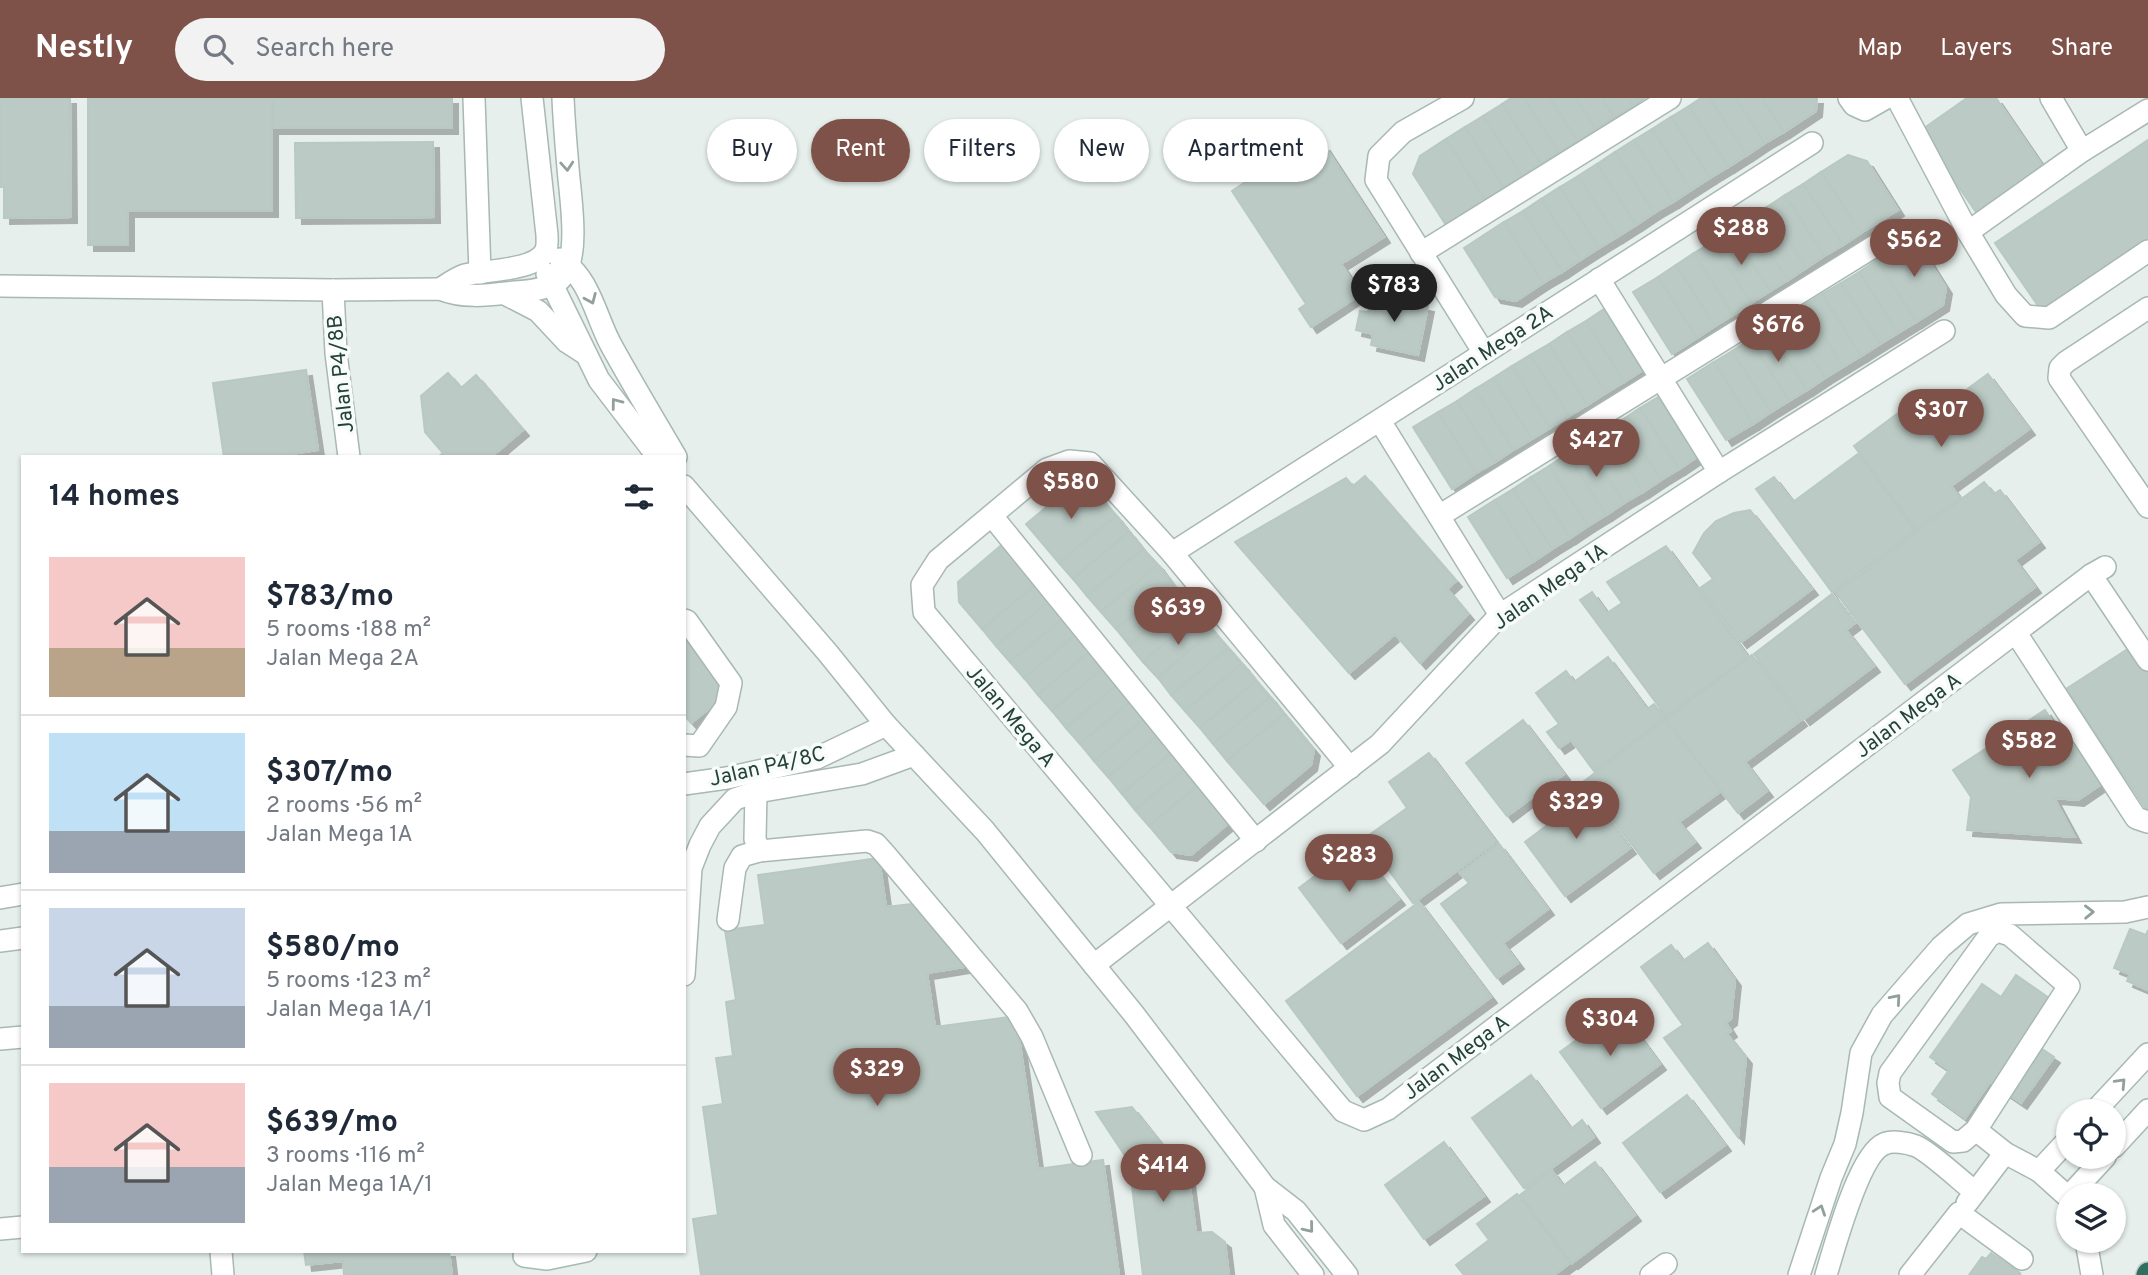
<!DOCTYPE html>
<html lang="en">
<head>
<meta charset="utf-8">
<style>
	body { margin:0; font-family:Overpass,sans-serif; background:#f2f2f3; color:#1f2937; height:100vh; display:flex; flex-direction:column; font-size:26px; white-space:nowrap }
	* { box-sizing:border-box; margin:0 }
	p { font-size:23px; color:#747a83 }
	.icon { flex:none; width:38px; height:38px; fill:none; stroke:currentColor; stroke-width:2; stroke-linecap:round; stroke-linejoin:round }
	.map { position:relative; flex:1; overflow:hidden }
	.sheet { position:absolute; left:21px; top:357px; width:665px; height:798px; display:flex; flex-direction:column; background:#fff; border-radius:0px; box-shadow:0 2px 5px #0004 }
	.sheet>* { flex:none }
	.guide { position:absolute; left:707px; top:21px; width:665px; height:63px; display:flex; gap:14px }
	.buttons { position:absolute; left:2056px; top:1001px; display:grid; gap:14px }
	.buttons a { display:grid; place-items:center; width:70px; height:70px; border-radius:50%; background:#fff; box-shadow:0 2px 5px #0004; font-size:35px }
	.price { position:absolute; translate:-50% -60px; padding:0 16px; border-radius:24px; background:#7f5249; color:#fff; font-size:23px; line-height:46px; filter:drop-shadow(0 2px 4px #0008) }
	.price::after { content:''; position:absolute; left:50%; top:42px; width:21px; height:16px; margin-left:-10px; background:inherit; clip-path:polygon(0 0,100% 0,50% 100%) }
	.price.selected { background:#222; color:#fff }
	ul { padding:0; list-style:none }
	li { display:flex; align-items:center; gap:21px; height:175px; padding:0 28px }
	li+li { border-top:2px solid #e0e1e3 }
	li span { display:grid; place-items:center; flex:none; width:196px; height:140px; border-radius:0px; color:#555 }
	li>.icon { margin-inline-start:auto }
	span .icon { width:84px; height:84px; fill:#fffc; stroke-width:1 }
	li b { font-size:30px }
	h2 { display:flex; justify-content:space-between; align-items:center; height:84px; padding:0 28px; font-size:30px }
	.chip { padding:0 24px; border-radius:32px; background:#fff; box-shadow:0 2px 5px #0004; font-size:24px; line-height:63px }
	.chip.selected { background:#7f5249; color:#fff }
	header { display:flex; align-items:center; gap:42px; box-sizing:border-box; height:98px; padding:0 35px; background:#7f5249; color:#fff }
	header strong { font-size:33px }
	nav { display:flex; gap:38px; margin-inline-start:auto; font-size:24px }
	.search { width:490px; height:63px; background:#f2f2f3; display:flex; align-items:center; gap:18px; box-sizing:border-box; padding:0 24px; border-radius:38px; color:#747a83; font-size:26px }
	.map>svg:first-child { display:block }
</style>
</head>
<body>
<header>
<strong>Nestly</strong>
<div class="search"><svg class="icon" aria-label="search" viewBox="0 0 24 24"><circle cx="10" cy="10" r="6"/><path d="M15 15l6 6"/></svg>Search here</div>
<nav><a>Map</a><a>Layers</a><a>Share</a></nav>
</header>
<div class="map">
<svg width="2148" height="1177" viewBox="0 0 2148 1177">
	<defs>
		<filter id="shadow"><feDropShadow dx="6" dy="6" stdDeviation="0" flood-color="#0004"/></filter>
	</defs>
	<rect width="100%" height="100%" fill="#e6efeb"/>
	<g fill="#bbcac4" stroke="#b8c9c2" stroke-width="2" filter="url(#shadow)">
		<polygon points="0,0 70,0 71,119 4,120 4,89 0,89"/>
		<polygon points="88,0 272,0 272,113 128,113 128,147 88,147"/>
		<rect x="274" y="0" width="178" height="30"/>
		<polygon points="1511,0 1524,0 1559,54 1541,66 1502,6"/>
		<polygon points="1524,0 1550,0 1578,43 1559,54"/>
		<polygon points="1550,0 1576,0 1596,31 1578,43"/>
		<polygon points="1576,0 1602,0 1614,19 1596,31"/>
		<polygon points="1602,0 1628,0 1633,8 1614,19"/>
		<polygon points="1628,0 1645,0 1633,8"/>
		<polygon points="1701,0 1710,0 1747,57 1728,69 1689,8"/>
		<polygon points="1710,0 1736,0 1765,45 1747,57"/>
		<polygon points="1736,0 1762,0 1784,34 1765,45"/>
		<polygon points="1762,0 1817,0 1816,13 1784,34"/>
		<polygon points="1967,0 1996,0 2043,69 1976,114 1920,33"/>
		<polygon points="1502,6 1541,66 1522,78 1483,18"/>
		<polygon points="1689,8 1728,69 1710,80 1671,19"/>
		<polygon points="1483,18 1522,78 1504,90 1465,29"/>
		<polygon points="1671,19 1710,80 1691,92 1652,31"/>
		<polygon points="1465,29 1504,90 1485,102 1446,41"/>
		<polygon points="1652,31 1691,92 1673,104 1634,42"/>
		<polygon points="1446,41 1485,102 1446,127 1413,76 1420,58"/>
		<polygon points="1634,42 1673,104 1654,115 1615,54"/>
		<polygon points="2148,42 2148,144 2043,215 1995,145"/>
		<polygon points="433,44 434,119 296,120 295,45"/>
		<polygon points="1324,47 1384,139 1341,166 1361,196 1311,229 1299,211 1306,206 1232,93 1268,69 1271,74 1299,56 1302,61"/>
		<polygon points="1615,54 1654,115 1636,127 1597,66"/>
		<polygon points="1848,57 1867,63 1898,112 1861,135 1821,74"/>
		<polygon points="1597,66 1636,127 1617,139 1578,78"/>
		<polygon points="1821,74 1861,135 1843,147 1803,86"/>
		<polygon points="1578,78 1617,139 1599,150 1560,89"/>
		<polygon points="1803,86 1843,147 1824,158 1785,97"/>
		<polygon points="1560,89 1599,150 1580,162 1541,101"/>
		<polygon points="1785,97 1824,158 1806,170 1767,109"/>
		<polygon points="1541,101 1580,162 1562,174 1523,113"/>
		<polygon points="1767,109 1806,170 1788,182 1748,121"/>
		<polygon points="1523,113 1562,174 1543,185 1504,124"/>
		<polygon points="1748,121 1788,182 1770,193 1730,132"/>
		<polygon points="1504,124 1543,185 1516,203 1495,199 1464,150"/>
		<polygon points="1730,132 1770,193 1751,205 1712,144"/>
		<polygon points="1914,139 1946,190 1943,207 1916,224 1877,162"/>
		<polygon points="1712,144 1751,205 1733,217 1694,155"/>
		<polygon points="1694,155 1733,217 1715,228 1676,167"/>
		<polygon points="1877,162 1916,224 1898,235 1859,174"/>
		<polygon points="1676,167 1715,228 1697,240 1658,179"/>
		<polygon points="1859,174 1898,235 1880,246 1841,185"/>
		<polygon points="1658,179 1697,240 1672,256 1633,194"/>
		<polygon points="1841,185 1880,246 1861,258 1822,196"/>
		<polygon points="1372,196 1428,208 1418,257 1371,247 1373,236 1356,232 1360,213 1368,214"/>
		<polygon points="1822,196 1861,258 1843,269 1804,207"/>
		<polygon points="1804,207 1843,269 1825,280 1786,219"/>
		<polygon points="1604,211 1643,272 1624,284 1586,223"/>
		<polygon points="1786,219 1825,280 1807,292 1768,230"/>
		<polygon points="1586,223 1624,284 1606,295 1567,234"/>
		<polygon points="1768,230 1807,292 1789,303 1750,241"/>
		<polygon points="1567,234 1606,295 1587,307 1549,246"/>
		<polygon points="1750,241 1789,303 1771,314 1732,253"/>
		<polygon points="1549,246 1587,307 1569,318 1530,257"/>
		<polygon points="1732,253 1771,314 1753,326 1714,264"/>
		<polygon points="1530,257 1569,318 1550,330 1512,268"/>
		<polygon points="1714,264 1753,326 1726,342 1687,281"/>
		<polygon points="1512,268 1550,330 1532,341 1493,280"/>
		<polygon points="306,272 318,352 272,359 224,359 213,285"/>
		<polygon points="448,275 461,290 476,277 523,332 491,359 438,359 443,355 425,334 421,298"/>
		<polygon points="1988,276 2029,331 1951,388 1960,400 1916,431 1854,348 1897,316 1910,333"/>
		<polygon points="1493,280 1532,341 1513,352 1475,291"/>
		<polygon points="1475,291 1513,352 1495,364 1457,303"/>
		<polygon points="1658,299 1697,359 1679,371 1640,310"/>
		<polygon points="1457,303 1495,364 1476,375 1438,314"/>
		<polygon points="1640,310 1679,371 1661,382 1622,322"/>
		<polygon points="1438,314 1476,375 1452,391 1413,329"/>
		<polygon points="1622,322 1661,382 1643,394 1604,333"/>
		<polygon points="1604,333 1643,394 1624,405 1586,345"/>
		<polygon points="1586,345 1624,405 1606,417 1567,356"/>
		<polygon points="1567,356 1606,417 1588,428 1549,368"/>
		<polygon points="1858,356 1915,433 1832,494 1756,391 1774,379 1793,404"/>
		<polygon points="1549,368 1588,428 1570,440 1531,379"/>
		<polygon points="1365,378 1456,483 1447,491 1468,516 1420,565 1395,536 1349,575 1235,444 1346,380 1353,388"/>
		<polygon points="1531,379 1570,440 1552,451 1513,391"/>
		<polygon points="1984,384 1994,396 2000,392 2039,444 2015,462 2035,489 1905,586 1836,495"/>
		<polygon points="1073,387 1092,390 1116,418 1059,465 1026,426"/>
		<polygon points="1513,391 1552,451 1534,463 1495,402"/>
		<polygon points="1495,402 1534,463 1507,480 1468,419"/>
		<polygon points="1750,412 1812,491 1741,544 1700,490 1713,481 1693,455 1704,435 1716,423 1734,415"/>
		<polygon points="1116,418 1129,434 1073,481 1059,465"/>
		<polygon points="1129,434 1143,451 1087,498 1073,481"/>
		<polygon points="1004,445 1038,485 982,531 959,504 958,484"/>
		<polygon points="1666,448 1748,559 1666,618 1580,502 1592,494 1607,515 1622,505 1607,484"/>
		<polygon points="1143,451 1158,467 1101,514 1087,498"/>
		<polygon points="1158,467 1171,484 1116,531 1101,514"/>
		<polygon points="1171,484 1186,500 1129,547 1116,531"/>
		<polygon points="1038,485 1052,501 996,548 982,531"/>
		<polygon points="1832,496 1855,525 1846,532 1874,568 1804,621 1754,556"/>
		<polygon points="1186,500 1200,517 1143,564 1129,547"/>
		<polygon points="1052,501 1066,518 1010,564 996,548"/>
		<polygon points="1200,517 1213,533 1158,580 1143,564"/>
		<polygon points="1066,518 1079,534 1024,580 1010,564"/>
		<polygon points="684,529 733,592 691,625 684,617"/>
		<polygon points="1213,533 1228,550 1171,597 1158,580"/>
		<polygon points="1079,534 1093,551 1038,597 1024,580"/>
		<polygon points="2131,549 2148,575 2148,714 2066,591"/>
		<polygon points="1228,550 1242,566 1185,613 1171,597"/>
		<polygon points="1093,551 1107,567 1052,613 1038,597"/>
		<polygon points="1752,557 1801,622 1745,664 1767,693 1738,715 1666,621"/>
		<polygon points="1608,559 1647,611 1654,606 1665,620 1594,673 1571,642 1559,650 1547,634 1559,626 1536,595 1566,573 1574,584"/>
		<polygon points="1242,566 1256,583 1200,630 1185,613"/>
		<polygon points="1107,567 1121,584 1066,630 1052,613"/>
		<polygon points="1256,583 1270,599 1213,646 1200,630"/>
		<polygon points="1121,584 1135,600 1080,646 1066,630"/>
		<polygon points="1270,599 1284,616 1227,663 1213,646"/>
		<polygon points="1135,600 1149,617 1094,663 1080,646"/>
		<polygon points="2045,612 2062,638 2075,629 2109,681 2078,702 2054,700 2075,739 1967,732 1971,699 1953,672"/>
		<polygon points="1284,616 1314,652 1311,667 1264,706 1227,663"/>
		<polygon points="1149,617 1163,633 1108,679 1094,663"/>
		<polygon points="1523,622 1564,676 1507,718 1466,665"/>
		<polygon points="1665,622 1721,693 1679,724 1695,744 1654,775 1583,684"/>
		<polygon points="1163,633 1177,650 1122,696 1108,679"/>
		<polygon points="1177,650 1191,666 1135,712 1122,696"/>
		<polygon points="1429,655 1496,744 1413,805 1365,740 1407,710 1389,684"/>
		<polygon points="1191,666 1205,682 1149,728 1135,712"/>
		<polygon points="1205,682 1236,719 1191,757 1171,754 1149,728"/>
		<polygon points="1581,685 1630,750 1565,798 1525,744 1554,722 1546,711"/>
		<polygon points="1499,746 1548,811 1503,845 1518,865 1497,880 1441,806 1469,785 1460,775"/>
		<polygon points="1356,747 1399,801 1341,845 1299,790"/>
		<polygon points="879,760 886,809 920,805 970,868 927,875 935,929 1016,918 1038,1071 1103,1062 1119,1177 701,1177 693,1121 718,1117 703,1009 723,1006 716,960 733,958 726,904 736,902 725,832 765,827 758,777"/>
		<polygon points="1419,804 1491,899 1357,998 1286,903"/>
		<polygon points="2130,831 2146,837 2148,832 2148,892 2127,883 2130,876 2114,870"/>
		<polygon points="1708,845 1735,882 1731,921 1726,925 1731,933 1727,936 1746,960 1738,1039 1664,940 1683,927 1641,869 1671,847 1683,863"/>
		<polygon points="2016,877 2049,900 2023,938 2054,959 2021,1005 1990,984 1965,1020 1932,996 1949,972 1930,959 1982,886 2001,899"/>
		<polygon points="1619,911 1660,966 1601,1010 1560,954"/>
		<polygon points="1531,977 1571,1031 1582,1022 1594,1039 1524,1090 1472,1020"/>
		<polygon points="1687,997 1725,1047 1660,1094 1623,1045"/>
		<polygon points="1132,1009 1189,1081 1196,1135 1212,1134 1225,1144 1229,1177 1143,1177 1129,1064 1096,1014"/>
		<polygon points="1444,1044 1484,1098 1424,1141 1385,1087"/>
		<polygon points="1595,1064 1635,1117 1572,1165 1520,1097 1552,1073 1563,1088"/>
		<polygon points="1517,1096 1570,1165 1554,1177 1464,1177 1456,1167 1489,1142 1477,1126"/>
		<polygon points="304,1153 449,1153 452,1177 344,1177 343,1163 306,1167"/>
		<polygon points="1991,1155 2020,1175 2018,1177 1969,1177 1982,1159 1986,1161"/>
	</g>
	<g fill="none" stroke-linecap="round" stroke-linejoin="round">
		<g stroke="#a8b8b2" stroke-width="24">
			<g id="minor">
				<polyline points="474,0 480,175"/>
				<polyline points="1463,0 1403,34 1379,58 1376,82 1484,255"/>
				<polyline points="1849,0 1854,7 1865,12 1886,0"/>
				<polyline points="1897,0 1968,134 2006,197 2025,218 2049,220 2148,153"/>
				<polyline points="2051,0 2082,53"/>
				<polyline points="1968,134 2082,53 2148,12"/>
				<polyline points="1421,155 1670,0"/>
				<path d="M560 161C590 180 595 217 611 247 632 285 654 322 676 359"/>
				<polyline points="547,176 599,282 658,359"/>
				<polyline points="1599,181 1719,374"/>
				<path d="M0 188 333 192 440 191C465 201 489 197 515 194 531 193 554 191 564 177 580 155 570 97 568 70 566 47 564 23 563 0"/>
				<path d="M440 191C448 186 456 180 465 177 485 172 534 173 545 154 548 149 547 143 547 137L532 0"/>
				<polyline points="333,192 336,255 349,359"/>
				<polyline points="505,196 538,213 567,244 584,255"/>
				<polyline points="2148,210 2066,264 2060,270 2059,280 2148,409"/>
				<polyline points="1380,323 1500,517"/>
				<polyline points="684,388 827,554 886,627 985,733 1133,915 1265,1089 1296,1113 1347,1177"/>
				<polyline points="992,418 1256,743"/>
				<polyline points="1439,418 1886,141"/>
				<polyline points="1172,455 1812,45"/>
				<polyline points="2091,477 2148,562"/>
				<polyline points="684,522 687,523 731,585 726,609 699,648 684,647"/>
				<polyline points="2016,535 2136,720 2148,724"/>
				<polyline points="1350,670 1172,455 1090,365 1069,363 1047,371 938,462 922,487 924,514 1343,1013 1364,1022 1388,1011 2091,477 2105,469"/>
				<polyline points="684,686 727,680 817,660 886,627"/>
				<polyline points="756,694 755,741 759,753 867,743 876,746 885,756 1017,913 1032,939 1081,1057"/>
				<polyline points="0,800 23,796"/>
				<polyline points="728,822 735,770 742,758 759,753"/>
				<polygon points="1998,833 2010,837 2069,888 1976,1032 1963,1043 1953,1044 1890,999 1888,985 1890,975 1989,838"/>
				<polyline points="0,843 23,840"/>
				<polyline points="1094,867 1380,646 1500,517 1719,374 1944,233"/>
				<polyline points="684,877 691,770 700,747 710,728 735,701 756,694 862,676 914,657"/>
				<polyline points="0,941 23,939"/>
				<polyline points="2095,1013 2148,956"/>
				<polyline points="1976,1032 2005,1055 2039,1073 2068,1099"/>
				<polyline points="2114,1049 2148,1012"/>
				<polyline points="2039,1073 2068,1042"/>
				<polyline points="1265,1089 1274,1127 1313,1177"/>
				<polyline points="2070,1097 2105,1059"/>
				<polyline points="1967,1105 2005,1055"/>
				<polyline points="0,1131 23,1129"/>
				<polyline points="2086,1143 2092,1177"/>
				<polyline points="221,1153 223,1177"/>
				<polyline points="524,1158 547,1161 586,1153"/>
				<polyline points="1651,1177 1666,1166"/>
				<polyline points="1799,1177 1831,1080 1845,1046 1852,1015 1861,955 1882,917 1941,849 1968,826 2001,816 2125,814 2148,809"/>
				<path d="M1826 1177C1834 1151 1859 1056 1884 1046 1892 1042 1908 1045 1916 1048 1929 1053 1962 1084 1975 1094"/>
				<polyline points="1910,1177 1959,1115 2022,1161"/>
			</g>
		</g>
		<g stroke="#c2cac8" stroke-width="24">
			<polyline id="highway" points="2147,1177 2148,1175"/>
		</g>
		<use href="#minor" stroke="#fff" stroke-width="21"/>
		<use href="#highway" stroke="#2f6f62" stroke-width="21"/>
	</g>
	<defs><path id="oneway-chevron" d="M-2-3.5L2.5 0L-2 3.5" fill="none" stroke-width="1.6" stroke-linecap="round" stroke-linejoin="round" transform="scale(1.75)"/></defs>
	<g stroke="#92a09c">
		<use href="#oneway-chevron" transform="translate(567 68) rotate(86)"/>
		<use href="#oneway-chevron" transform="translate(591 201) rotate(67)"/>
		<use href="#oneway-chevron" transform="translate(616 305) rotate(-127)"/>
		<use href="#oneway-chevron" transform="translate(2089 814) rotate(-1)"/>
		<use href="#oneway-chevron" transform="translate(1896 901) rotate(-49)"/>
		<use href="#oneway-chevron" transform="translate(2121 985) rotate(-47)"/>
		<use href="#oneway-chevron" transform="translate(1820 1112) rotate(-71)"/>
		<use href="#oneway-chevron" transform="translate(1309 1130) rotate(51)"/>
	</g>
	<g text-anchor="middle" stroke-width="7" stroke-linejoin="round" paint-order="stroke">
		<g font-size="21" fill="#24423a" stroke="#f7fbf9">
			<text transform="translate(1492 250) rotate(-33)" y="7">Jalan Mega 2A</text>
			<text transform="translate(340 276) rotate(-96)" y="7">Jalan P4/8B</text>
			<text transform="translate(1550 488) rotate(-35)" y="7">Jalan Mega 1A</text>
			<text transform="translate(1908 617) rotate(-37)" y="7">Jalan Mega A</text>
			<text transform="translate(1011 618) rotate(50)" y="7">Jalan Mega A</text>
			<text transform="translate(767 668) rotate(-13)" y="7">Jalan P4/8C</text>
			<text transform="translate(1456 959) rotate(-37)" y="7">Jalan Mega A</text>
		</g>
	</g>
</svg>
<div class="buttons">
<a><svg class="icon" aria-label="locate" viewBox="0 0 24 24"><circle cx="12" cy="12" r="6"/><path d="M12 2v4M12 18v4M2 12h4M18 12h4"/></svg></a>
<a><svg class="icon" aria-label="layers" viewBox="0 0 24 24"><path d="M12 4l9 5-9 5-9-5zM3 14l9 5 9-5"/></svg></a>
</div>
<b class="price" style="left:1741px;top:169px">$288</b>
<b class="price" style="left:1914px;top:181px">$562</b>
<b class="price selected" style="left:1394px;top:226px">$783</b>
<b class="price" style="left:1778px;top:266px">$676</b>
<b class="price" style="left:1941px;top:351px">$307</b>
<b class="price" style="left:1596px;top:381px">$427</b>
<b class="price" style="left:1071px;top:423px">$580</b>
<b class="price" style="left:1178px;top:549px">$639</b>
<b class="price" style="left:2029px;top:682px">$582</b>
<b class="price" style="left:1576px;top:743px">$329</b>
<b class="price" style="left:1349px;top:796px">$283</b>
<b class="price" style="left:1610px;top:960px">$304</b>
<b class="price" style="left:877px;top:1010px">$329</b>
<b class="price" style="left:1163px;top:1106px">$414</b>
<div class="guide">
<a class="chip">Buy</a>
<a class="chip selected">Rent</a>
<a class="chip">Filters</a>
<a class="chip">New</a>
<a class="chip">Apartment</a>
</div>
<section class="sheet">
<h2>14 homes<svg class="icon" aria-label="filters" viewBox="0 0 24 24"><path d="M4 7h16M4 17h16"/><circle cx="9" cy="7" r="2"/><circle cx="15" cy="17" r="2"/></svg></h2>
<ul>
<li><span style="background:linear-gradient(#f6c9c9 65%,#b9a48a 0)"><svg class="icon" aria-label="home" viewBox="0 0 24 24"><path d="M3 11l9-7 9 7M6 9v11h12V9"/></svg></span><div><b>$783/mo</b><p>5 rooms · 188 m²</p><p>Jalan Mega 2A</p></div></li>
<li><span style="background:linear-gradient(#bfe0f5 70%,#9aa5b1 0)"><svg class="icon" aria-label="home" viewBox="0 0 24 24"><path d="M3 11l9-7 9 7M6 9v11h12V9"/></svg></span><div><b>$307/mo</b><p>2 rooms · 56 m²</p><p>Jalan Mega 1A</p></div></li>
<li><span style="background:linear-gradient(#c9d6e8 70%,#9aa5b1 0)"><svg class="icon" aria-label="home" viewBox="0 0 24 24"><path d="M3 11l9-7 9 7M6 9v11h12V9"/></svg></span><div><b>$580/mo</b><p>5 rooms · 123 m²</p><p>Jalan Mega 1A/1</p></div></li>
<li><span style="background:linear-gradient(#f6c9c9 60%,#9aa5b1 0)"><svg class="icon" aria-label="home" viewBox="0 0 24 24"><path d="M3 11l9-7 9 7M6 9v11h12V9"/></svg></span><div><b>$639/mo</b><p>3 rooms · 116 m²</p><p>Jalan Mega 1A/1</p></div></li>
</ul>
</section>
</div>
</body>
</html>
